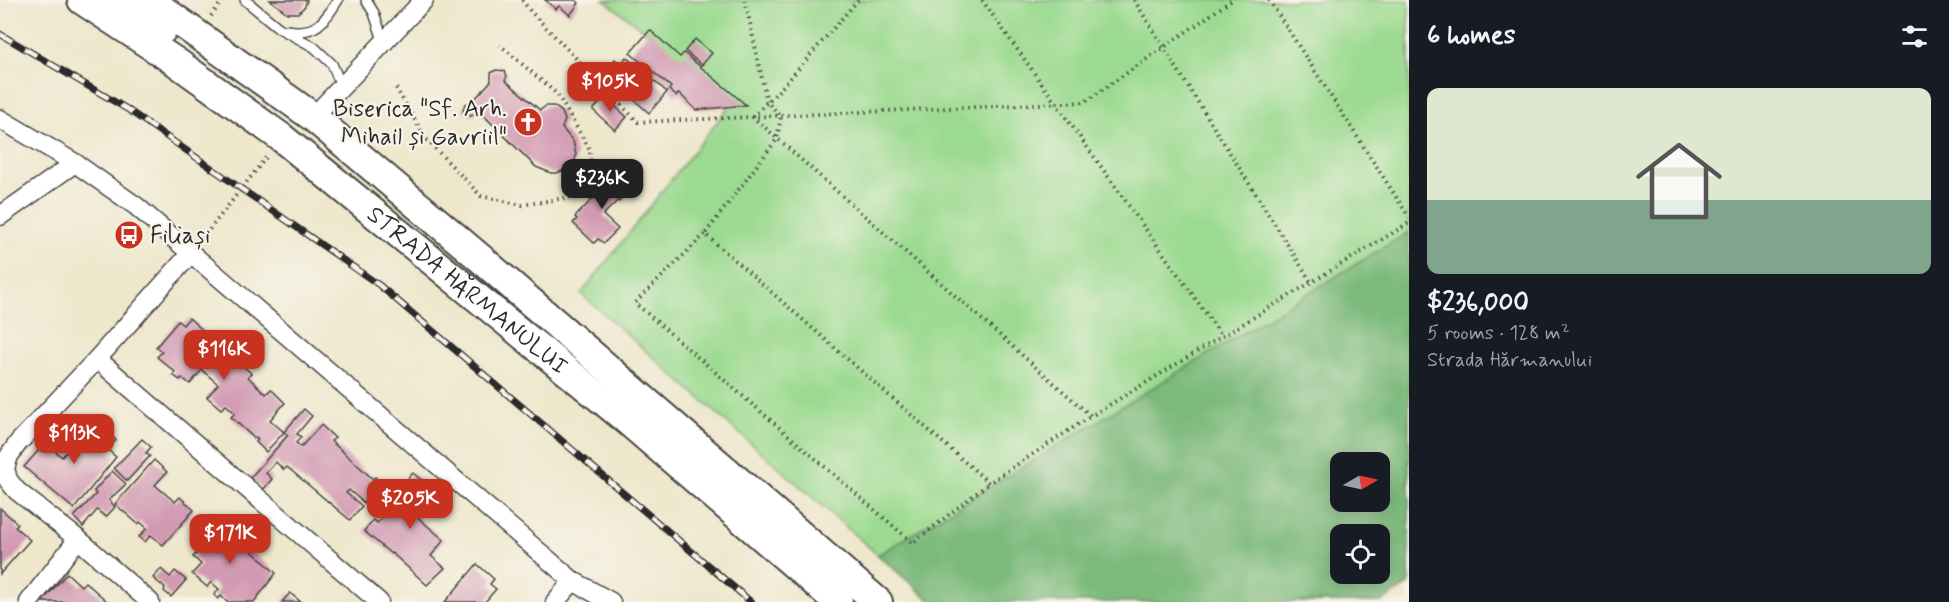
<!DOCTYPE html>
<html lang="en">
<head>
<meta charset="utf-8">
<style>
	body { margin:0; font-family:Mynerve,sans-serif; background:#20242c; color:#f1f3f6; height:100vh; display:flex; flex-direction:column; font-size:22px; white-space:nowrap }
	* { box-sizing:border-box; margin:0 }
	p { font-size:20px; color:#9ea1a6 }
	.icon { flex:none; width:33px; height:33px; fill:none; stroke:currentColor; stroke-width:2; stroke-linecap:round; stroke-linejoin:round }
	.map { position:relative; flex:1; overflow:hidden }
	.details { display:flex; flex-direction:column; background:#171b24; width:540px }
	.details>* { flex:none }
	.needle { width:39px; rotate:81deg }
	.fabs { position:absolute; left:1330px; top:452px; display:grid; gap:12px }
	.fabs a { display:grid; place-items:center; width:60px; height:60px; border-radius:12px; background:#171b24; box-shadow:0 3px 15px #0003; font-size:30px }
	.price { position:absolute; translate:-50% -51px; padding:0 14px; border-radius:12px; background:#c8321e; color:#fff; font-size:20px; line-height:39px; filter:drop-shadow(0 2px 3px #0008) }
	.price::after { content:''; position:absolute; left:50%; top:36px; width:18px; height:14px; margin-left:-9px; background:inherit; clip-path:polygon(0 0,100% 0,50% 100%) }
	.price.active { background:#222; color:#fff }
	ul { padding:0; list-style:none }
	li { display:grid; align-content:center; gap:12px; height:318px; padding:0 18px }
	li+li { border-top:2px solid #363941 }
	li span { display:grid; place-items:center; height:186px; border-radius:12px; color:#555 }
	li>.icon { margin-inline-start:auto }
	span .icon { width:108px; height:108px; fill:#fffc; stroke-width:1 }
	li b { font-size:26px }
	h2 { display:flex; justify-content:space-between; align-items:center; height:72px; padding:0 18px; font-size:26px }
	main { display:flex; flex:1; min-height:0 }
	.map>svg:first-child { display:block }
</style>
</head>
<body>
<main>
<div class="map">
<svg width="1409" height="602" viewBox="0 0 1409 602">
	<rect width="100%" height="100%" fill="#f7f3e8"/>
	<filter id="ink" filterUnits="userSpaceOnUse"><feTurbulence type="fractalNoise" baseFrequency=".0167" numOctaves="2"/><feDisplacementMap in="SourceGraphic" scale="12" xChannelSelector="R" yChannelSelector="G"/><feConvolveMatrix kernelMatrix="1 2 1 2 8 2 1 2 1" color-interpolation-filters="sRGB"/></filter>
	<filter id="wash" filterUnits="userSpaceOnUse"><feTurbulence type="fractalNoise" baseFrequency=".008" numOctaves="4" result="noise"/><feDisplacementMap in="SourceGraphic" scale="24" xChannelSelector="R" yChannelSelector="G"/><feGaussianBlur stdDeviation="1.35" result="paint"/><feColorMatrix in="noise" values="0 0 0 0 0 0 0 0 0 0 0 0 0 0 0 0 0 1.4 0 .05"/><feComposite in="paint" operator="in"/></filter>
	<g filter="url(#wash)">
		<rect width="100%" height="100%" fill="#eee7cc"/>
		<polygon fill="#9bda90" stroke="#63825e" stroke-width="1.5" points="604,0 1409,0 1409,232 878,555 581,294 735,99"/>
		<path fill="#7cba7a" stroke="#547252" stroke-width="1.5" fill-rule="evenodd" d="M1409 232V584L1381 602H932L878 555ZM1341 462H1380V501H1341ZM1341 534H1380V573H1341Z"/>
		<g id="blocks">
			<g fill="#d29ab2">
				<polygon points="270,0 307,0 305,6 298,13 287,13"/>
				<polygon points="545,0 576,0 579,3 570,15 559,6 556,9"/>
				<polygon points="650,30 680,57 684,53 746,105 696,110 679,93 676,96 669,90 671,87 630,53"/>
				<polygon points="695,39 712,53 702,65 685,51"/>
				<polygon points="626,57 667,92 649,113 610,78 616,72 609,67 615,59 621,64"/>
				<polygon points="496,70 505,71 507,76 505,80 540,110 546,106 554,106 562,112 565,120 562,128 573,141 576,155 575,161 567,169 557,173 551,173 536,167 479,111 471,116 463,111 465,104 473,101 491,81 491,73"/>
				<polygon points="605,97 627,117 615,130 593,110"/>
				<polygon points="622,171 631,179 624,186 629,190 619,202 618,200 603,215 618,229 604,243 598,239 594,243 573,223 577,219 575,217 614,177 616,178"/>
				<polygon points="189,318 206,333 190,352 206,366 233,334 244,343 236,351 241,356 237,361 251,373 248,377 266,394 271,389 285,403 270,420 284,432 266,452 256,442 258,439 256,437 254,438 231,417 235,413 226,405 221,409 207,397 218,384 202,370 190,384 182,378 180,380 173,375 175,372 157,357 162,352 156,347 178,321 183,325"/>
				<polygon points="304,409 312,416 297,434 301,437 296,443 301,447 321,425 335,438 331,441 373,479 375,477 388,489 370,508 349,490 346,493 362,506 350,520 287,467 284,470 276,462 266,473 272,479 263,490 250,478 288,435 284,432"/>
				<polygon points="98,425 116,440 108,450 116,457 74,509 24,467 45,443 62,457 88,426 94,431"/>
				<polygon points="142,439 151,447 146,453 150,456 127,481 114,468"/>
				<polygon points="154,460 167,472 155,485 175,502 180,497 194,510 163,545 151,535 145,542 139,537 147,528 140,522 138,524 115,504"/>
				<polygon points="112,471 126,484 109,500 115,507 106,517 97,510 83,527 74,517 96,494 94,491"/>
				<polygon points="413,473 437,493 416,516 444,540 431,556 445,568 427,585 392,553 391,554 364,531 373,520 377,523 383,517 381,515 396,501 392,496"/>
				<polygon points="0,508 18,524 15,527 30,540 0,574"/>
				<polygon points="213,516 276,573 254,602 227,602 221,596 218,599 214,595 219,589 211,582 207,587 192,574 201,564 193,557 201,549 191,540"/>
				<polygon points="477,564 494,579 490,584 496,589 485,602 445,602"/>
				<polygon points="161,569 170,577 175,571 186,580 171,597 164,591 165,588 153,578"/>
				<polygon points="67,573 81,586 85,582 108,602 42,602"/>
				<polygon points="290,593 301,602 282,602"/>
			</g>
		</g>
	</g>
	<g filter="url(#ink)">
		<use href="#blocks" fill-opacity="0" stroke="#484743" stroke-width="1.5"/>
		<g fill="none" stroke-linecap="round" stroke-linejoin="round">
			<g stroke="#484743" stroke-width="12">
				<g id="service">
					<polyline points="245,0 279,28 314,47 332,64 342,88"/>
					<polyline points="366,0 374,13 384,43"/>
					<path d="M287 30C316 35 324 22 338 0"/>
				</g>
			</g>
			<g stroke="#484743" stroke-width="21">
				<g id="minor">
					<polyline points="313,117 424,0"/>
					<polyline points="0,119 75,163 136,206 573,581 611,602"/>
					<polyline points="0,216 75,163"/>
					<polyline points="97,359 379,602"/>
					<polyline points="29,602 78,539"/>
					<polyline points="150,602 78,539 17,491 8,480 5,468 9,456 18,443 97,359 191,253"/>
					<polyline points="555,602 573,581"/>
				</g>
			</g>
			<g stroke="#484743" stroke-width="32">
				<g id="primary">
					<path id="s1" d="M82 0 176 62 282 138 622 416 838 602"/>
					<polyline points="120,0 162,30"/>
					<polyline points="149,0 313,117 480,258 878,602"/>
				</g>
			</g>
			<g stroke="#484743" stroke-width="4" stroke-dasharray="1.5 4.5" stroke-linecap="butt">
				<polyline points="522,0 531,12 638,122 1085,102 1232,0"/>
				<polyline points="745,0 767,102 781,116 777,139 705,234 989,483 1091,416"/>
				<polyline points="858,0 787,82 753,117 1091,416 1409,223"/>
				<polyline points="982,0 1222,336"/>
				<polyline points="1134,0 1311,282"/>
				<polyline points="1269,0 1409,217"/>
				<polyline points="211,16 223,0"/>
				<polyline points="396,88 426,139 481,196 522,205 571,197 592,177 590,150 557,94 500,45"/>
				<polyline points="705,234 635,303 913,543 989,483"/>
				<polyline points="202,239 268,155"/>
			</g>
			<use href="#service" stroke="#fff" stroke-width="9"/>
			<use href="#minor" stroke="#fff" stroke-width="18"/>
			<use href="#primary" stroke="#fff" stroke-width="28"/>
			<g stroke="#2b2b2b" stroke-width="7">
				<polyline id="rail" points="0,34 127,109 379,285 751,602"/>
			</g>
			<use href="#rail" stroke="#f7f3e8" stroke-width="4.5" stroke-dasharray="14" stroke-linecap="butt"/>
		</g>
	</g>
	<defs>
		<g id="church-disc" transform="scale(1.5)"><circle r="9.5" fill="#c8321e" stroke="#f7f3e8"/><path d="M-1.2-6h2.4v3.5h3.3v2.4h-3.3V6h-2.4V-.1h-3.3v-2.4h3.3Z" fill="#fff"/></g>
		<g id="bus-disc" transform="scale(1.5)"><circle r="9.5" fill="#c8321e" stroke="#f7f3e8"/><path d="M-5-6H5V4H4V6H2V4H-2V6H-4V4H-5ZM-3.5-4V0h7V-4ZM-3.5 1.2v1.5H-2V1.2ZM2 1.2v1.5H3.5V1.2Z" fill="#fff"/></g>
	</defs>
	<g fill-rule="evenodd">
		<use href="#church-disc" x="528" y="122"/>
		<use href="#bus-disc" x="129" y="235"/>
	</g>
	<g text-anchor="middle" stroke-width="4.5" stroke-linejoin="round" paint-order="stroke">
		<g font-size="24" fill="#2b2b2b" stroke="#f7f3e8" text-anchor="end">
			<text x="507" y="116">Biserica "Sf. Arh.<tspan x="507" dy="28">Mihail și Gavriil"</tspan></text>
			<text x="150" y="243" text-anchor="start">Filiași</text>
		</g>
		<g font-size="24" fill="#2b2b2b" stroke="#f7f3e8">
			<text dy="8" stroke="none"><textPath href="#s1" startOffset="483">STRADA HĂRMANULUI</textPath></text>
		</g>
	</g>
</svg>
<div class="fabs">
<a><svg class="needle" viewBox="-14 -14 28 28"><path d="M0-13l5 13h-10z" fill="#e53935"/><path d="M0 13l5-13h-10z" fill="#9ea1a6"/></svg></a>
<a><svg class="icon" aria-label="locate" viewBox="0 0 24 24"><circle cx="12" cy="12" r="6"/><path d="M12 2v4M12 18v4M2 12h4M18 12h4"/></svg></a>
</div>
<b class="price" style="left:610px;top:113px">$105K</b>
<b class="price active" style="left:602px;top:210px">$236K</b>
<b class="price" style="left:224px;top:381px">$116K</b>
<b class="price" style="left:74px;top:465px">$113K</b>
<b class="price" style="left:410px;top:530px">$205K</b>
<b class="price" style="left:230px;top:565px">$171K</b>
</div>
<section class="details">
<h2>6 homes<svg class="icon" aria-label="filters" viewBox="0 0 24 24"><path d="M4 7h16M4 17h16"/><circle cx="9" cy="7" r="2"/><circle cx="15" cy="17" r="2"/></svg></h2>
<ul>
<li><span style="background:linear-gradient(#dfe7d0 60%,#7fa58c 0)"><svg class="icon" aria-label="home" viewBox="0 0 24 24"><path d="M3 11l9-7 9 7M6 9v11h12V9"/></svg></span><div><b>$236,000</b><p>5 rooms · 128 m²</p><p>Strada Hărmanului</p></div></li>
</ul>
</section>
</main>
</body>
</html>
